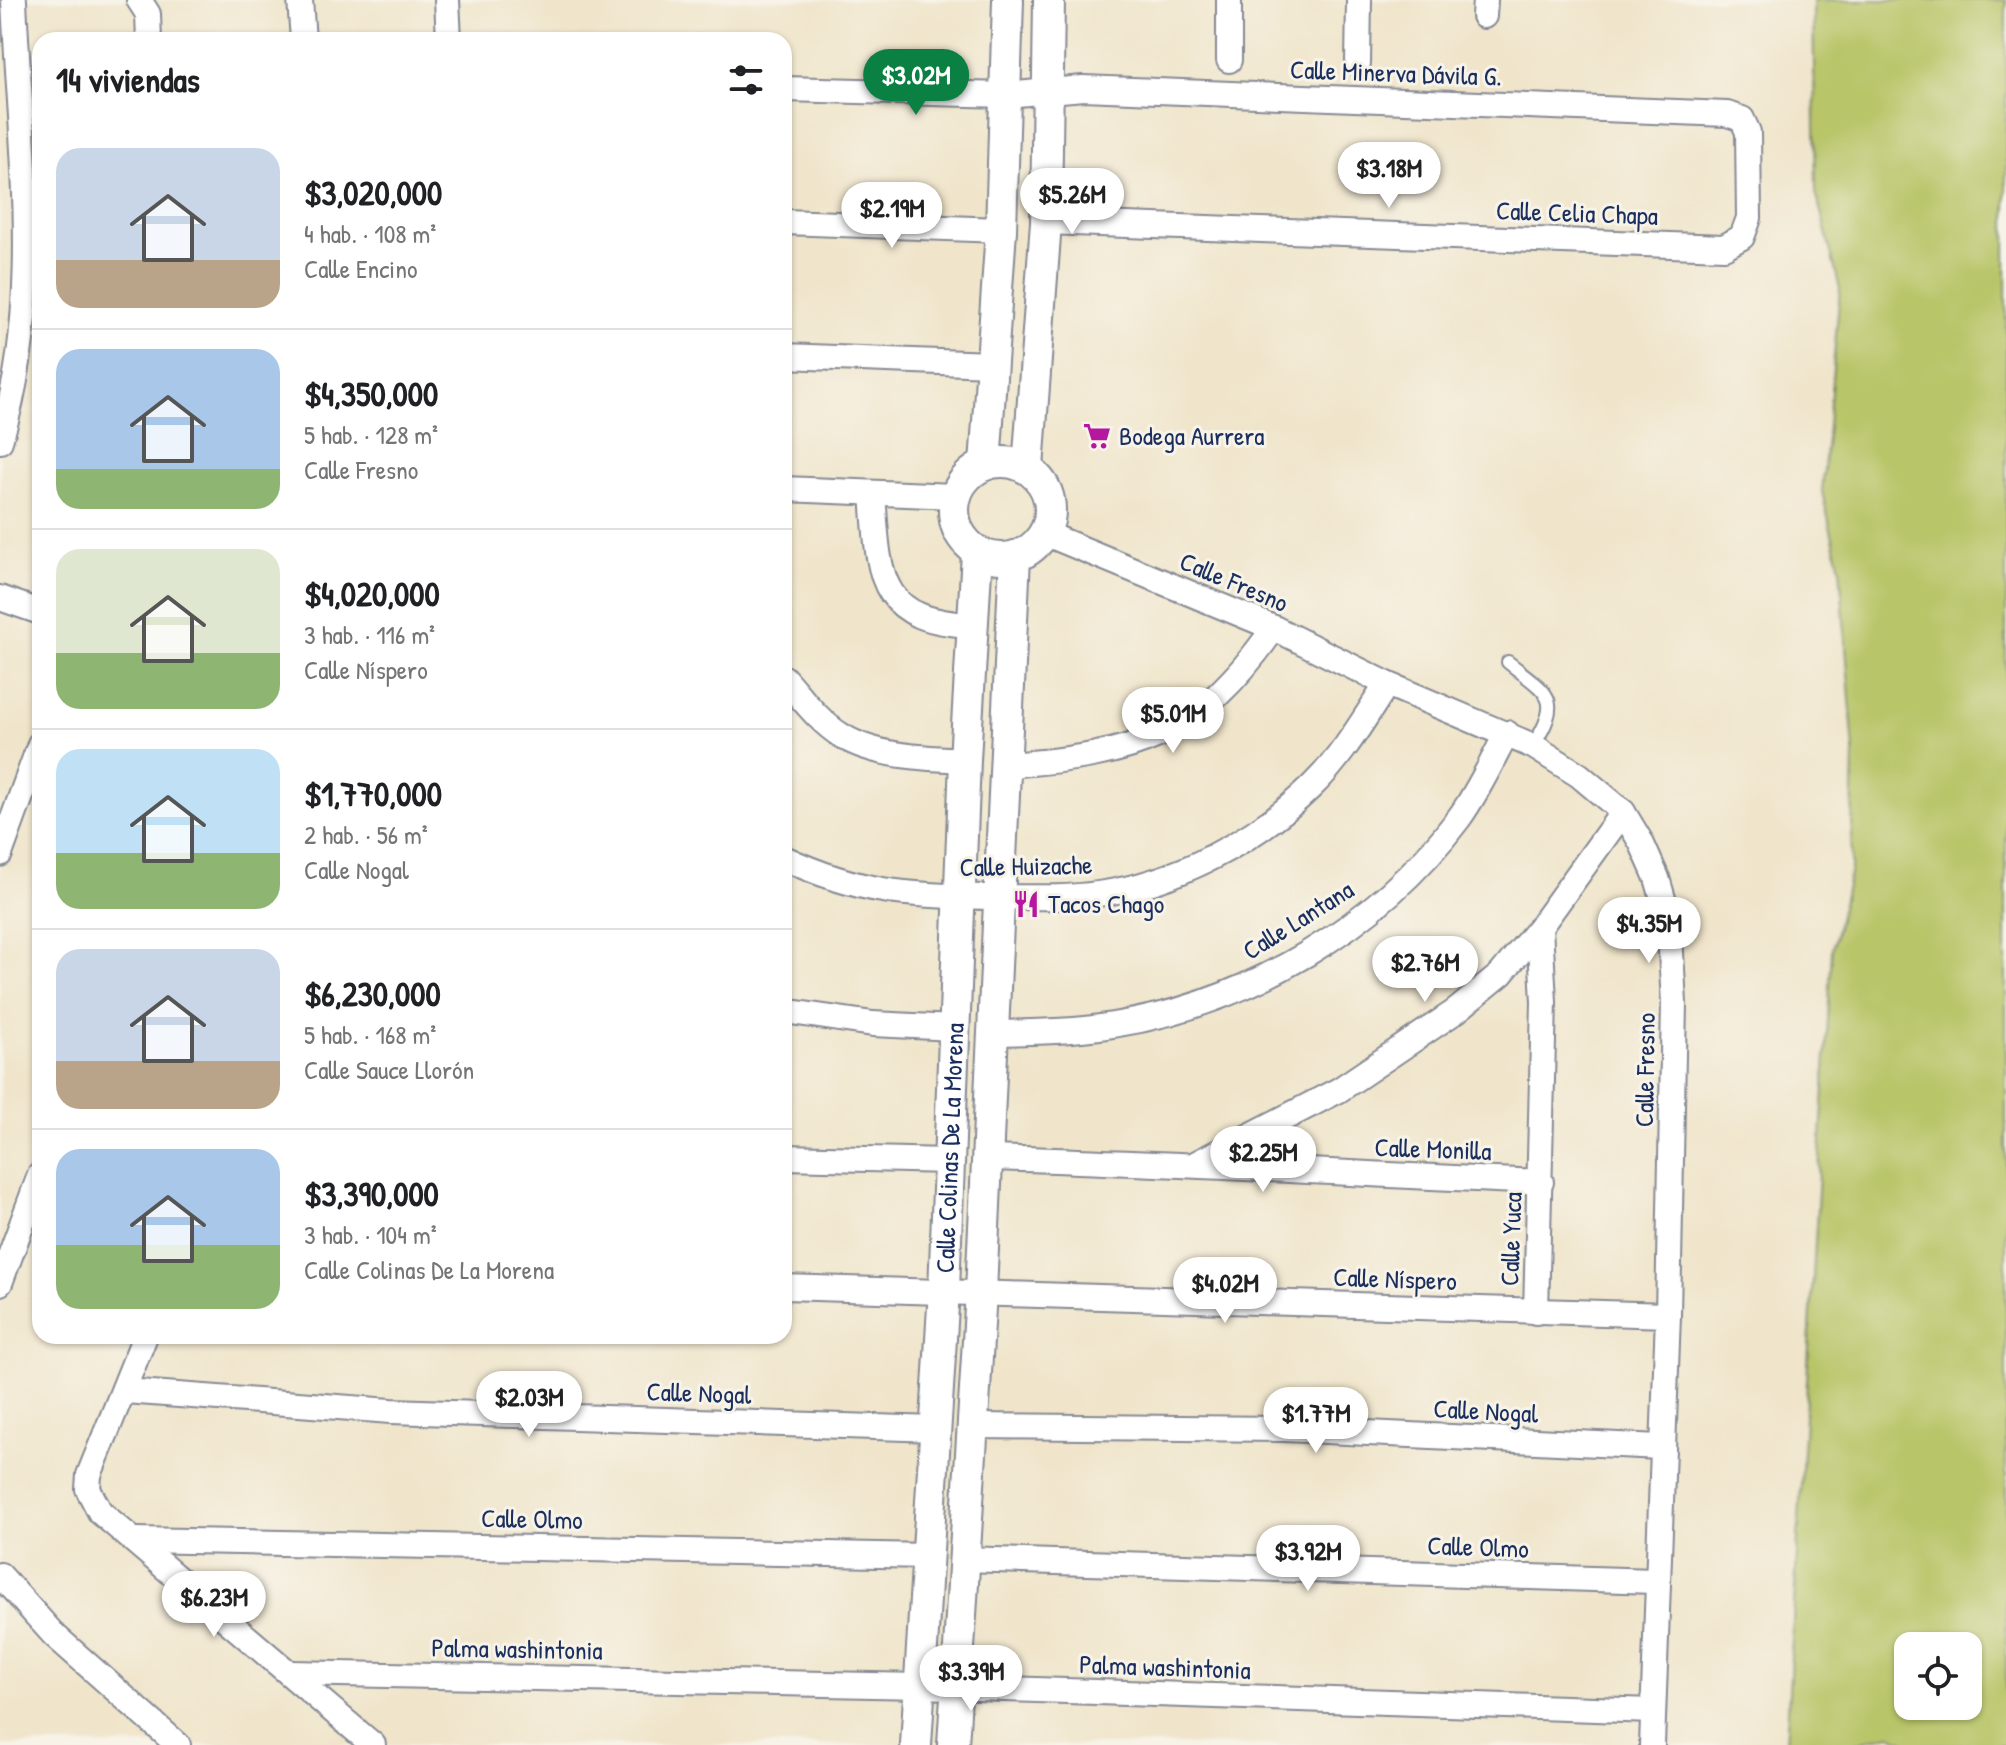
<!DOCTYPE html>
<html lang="es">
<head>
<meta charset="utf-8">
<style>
	body { margin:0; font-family:"Patrick Hand",sans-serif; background:#f6f6f6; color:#202124; height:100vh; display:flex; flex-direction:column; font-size:30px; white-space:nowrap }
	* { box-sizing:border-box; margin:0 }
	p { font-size:26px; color:#757577 }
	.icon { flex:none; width:44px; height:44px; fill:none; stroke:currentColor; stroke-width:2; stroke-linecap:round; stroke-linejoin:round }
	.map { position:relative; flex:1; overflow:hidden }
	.side { position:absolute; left:32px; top:32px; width:760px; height:1312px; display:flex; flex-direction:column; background:#fff; border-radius:24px; box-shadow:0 2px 6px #0004 }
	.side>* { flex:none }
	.controls { position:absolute; left:1894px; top:1632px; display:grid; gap:16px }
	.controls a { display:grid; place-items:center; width:88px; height:88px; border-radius:16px; background:#fff; box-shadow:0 2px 6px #0004; font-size:40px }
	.price { position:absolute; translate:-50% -68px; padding:0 18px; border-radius:28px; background:#fff; color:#222; font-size:26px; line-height:52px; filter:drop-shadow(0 2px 4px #0008) }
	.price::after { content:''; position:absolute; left:50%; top:48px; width:24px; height:18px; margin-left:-12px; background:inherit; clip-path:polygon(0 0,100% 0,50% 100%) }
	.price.active { background:#0b8043; color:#fff }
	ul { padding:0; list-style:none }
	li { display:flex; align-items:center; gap:24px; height:200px; padding:0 24px }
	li+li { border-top:2px solid #e0e0e0 }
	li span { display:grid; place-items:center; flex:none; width:224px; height:160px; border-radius:24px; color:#555 }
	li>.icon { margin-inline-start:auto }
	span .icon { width:96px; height:96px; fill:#fffc; stroke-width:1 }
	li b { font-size:34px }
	h2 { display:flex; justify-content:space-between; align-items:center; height:96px; padding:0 24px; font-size:34px }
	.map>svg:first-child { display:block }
</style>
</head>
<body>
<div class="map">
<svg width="2006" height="1745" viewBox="0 0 2006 1745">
	<rect width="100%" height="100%" fill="#f7f3e8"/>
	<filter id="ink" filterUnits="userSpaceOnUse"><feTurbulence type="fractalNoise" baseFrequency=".0125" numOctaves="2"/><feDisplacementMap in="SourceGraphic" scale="16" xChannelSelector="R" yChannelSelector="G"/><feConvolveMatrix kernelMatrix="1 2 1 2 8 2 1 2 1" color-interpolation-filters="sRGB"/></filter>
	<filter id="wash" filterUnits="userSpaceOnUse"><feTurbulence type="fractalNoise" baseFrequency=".006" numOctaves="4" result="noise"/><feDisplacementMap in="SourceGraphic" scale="32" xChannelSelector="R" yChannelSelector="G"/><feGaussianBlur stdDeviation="1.8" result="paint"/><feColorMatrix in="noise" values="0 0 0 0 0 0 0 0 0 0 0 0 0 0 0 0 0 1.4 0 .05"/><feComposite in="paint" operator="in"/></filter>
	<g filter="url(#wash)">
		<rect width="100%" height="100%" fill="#f0e5cb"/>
		<path fill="#b8c567" stroke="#6a7a62" stroke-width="2" fill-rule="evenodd" d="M1813 0H2006V1745H1912L1889 1734 1849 1745 1786 1744 1832 949 1851 869 1854 752 1840 568 1822 492 1840 289 1816 192ZM1908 1646H1968V1706H1908Z"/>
	</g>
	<g filter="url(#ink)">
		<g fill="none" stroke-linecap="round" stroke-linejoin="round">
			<g stroke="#868a94" stroke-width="16">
				<path id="service" d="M1508 662C1548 694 1564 697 1533 746"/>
			</g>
			<g stroke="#868a94" stroke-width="28">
				<g id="minor">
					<polyline points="139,0 148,14 149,40"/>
					<polyline points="300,0 303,40"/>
					<polyline points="447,0 449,40"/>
					<polyline points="1229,0 1229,60"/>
					<polyline points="1484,16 1485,0"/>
					<polyline points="1358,63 1359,0"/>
					<polyline points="784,89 1006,95 1083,88 1727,114 1742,119 1748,132 1749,218 1742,237 1724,247 1046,222"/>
					<polyline points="784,222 1001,230"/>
					<polyline points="784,356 991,364"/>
					<path d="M0 441C44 305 20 141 14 0"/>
					<polyline points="784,489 955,496"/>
					<path d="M873 493C879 576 876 622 975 625"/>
					<polyline points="1044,533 1274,628 1387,684 1533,746 1579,775 1623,812 1641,842 1657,878 1669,919 1674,1003 1668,1315 1652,1745"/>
					<polyline points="0,598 40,612"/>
					<path d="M784 678C802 698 819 722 842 736 876 757 926 758 965 760"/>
					<path d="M1008 765C1137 755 1197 738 1274 628"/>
					<polyline points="0,854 40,744"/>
					<path d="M784 858C859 893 908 896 989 897 1026 897 1062 899 1098 894 1175 884 1257 840 1312 786 1342 757 1364 719 1387 684"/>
					<polyline points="784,1011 873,1024 954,1028"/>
					<path d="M992 1033C1032 1032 1073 1032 1113 1025 1247 1004 1378 927 1459 818 1478 792 1492 761 1507 733"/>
					<polyline points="784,1157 949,1161"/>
					<path d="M987 1158C1172 1163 1356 1174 1541 1182"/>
					<polyline points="1197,1163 1339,1090 1456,1011 1501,974 1540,927 1623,812"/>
					<polyline points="0,1283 40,1175"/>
					<polyline points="784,1287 1668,1315"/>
					<polyline points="1536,1312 1544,1002 1540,927"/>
					<polyline points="145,1336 89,1475 88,1489 100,1512 373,1745"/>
					<polyline points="125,1391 391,1411 936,1429"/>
					<polyline points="972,1426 1284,1429 1660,1447"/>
					<polyline points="136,1540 928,1556"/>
					<polyline points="963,1559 1655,1581"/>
					<polyline points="0,1575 54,1635 178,1745"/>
					<polyline points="291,1673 920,1686 1653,1711"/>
				</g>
			</g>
			<g stroke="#868a94" stroke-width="34">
				<g id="tertiary">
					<circle cx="1002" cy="510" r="48"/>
					<polyline points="985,465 1001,230 1008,0"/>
					<polyline points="1028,468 1046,222 1049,0"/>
					<path id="s1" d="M916 1745 944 1290 965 760 977 552"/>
					<polyline points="953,1745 981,1292 1015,556"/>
				</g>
			</g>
			<use href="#service" stroke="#fff" stroke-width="12"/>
			<use href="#minor" stroke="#fff" stroke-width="24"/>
			<use href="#tertiary" stroke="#fff" stroke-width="30"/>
		</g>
	</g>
	<defs>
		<g id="supermarket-bare" transform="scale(2.16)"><path d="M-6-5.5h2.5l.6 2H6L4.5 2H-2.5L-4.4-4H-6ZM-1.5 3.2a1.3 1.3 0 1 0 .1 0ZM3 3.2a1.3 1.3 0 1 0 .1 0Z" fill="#b5179e" stroke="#f7f3e8" stroke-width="2.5" paint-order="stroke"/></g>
		<g id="restaurant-bare" transform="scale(2.16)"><path d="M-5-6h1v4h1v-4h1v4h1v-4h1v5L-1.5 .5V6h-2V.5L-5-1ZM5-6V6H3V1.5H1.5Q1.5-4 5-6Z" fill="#b5179e" stroke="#f7f3e8" stroke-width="2.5" paint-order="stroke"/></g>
	</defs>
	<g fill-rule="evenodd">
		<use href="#supermarket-bare" x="1097" y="436"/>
		<use href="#restaurant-bare" x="1026" y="904"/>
	</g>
	<g text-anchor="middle" stroke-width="6" stroke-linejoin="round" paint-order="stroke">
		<g font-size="26" fill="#1b2f5e" stroke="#f7f3e8">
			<text transform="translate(1396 73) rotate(2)" y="9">Calle Minerva Dávila G.</text>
			<text transform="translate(1577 213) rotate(2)" y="9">Calle Celia Chapa</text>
			<text transform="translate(1234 582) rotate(23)" y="9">Calle Fresno</text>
			<text transform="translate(1026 866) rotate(-1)" y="9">Calle Huizache</text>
			<text transform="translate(1298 920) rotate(-32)" y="9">Calle Lantana</text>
			<text transform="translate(1645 1070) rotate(-89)" y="9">Calle Fresno</text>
			<text dy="9" stroke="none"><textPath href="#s1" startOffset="598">Calle Colinas De La Morena</textPath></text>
			<text transform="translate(1433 1149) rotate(2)" y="9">Calle Monilla</text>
			<text transform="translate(1511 1239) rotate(-88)" y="9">Calle Yuca</text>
			<text transform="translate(1395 1279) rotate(2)" y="9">Calle Níspero</text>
			<text transform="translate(699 1393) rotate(2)" y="9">Calle Nogal</text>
			<text transform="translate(1486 1411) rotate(3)" y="9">Calle Nogal</text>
			<text transform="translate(532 1519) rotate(1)" y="9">Calle Olmo</text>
			<text transform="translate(1478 1547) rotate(2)" y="9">Calle Olmo</text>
			<text transform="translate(517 1649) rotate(1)" y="9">Palma washintonia</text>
			<text transform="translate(1165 1667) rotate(2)" y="9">Palma washintonia</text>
		</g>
		<g font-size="26" fill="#1b2f5e" stroke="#f7f3e8" text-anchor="start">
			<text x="1119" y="445">Bodega Aurrera</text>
			<text x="1048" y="913">Tacos Chago</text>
		</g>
	</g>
</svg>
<div class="controls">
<a><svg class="icon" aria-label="locate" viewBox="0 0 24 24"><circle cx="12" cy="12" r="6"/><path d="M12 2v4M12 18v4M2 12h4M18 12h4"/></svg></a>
</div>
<b class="price active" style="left:916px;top:117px">$3.02M</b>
<b class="price" style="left:1389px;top:210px">$3.18M</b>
<b class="price" style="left:1072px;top:236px">$5.26M</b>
<b class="price" style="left:892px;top:250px">$2.19M</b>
<b class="price" style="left:1173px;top:755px">$5.01M</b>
<b class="price" style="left:1649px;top:965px">$4.35M</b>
<b class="price" style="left:1425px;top:1004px">$2.76M</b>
<b class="price" style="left:1263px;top:1194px">$2.25M</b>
<b class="price" style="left:1225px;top:1325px">$4.02M</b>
<b class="price" style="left:529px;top:1439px">$2.03M</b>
<b class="price" style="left:1316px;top:1455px">$1.77M</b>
<b class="price" style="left:1308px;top:1593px">$3.92M</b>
<b class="price" style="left:214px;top:1639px">$6.23M</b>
<b class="price" style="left:971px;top:1713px">$3.39M</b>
<section class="side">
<h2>14 viviendas<svg class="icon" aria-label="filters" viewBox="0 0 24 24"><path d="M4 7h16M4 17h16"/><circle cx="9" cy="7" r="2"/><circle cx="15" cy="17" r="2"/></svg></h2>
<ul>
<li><span style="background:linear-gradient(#c9d6e8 70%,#b9a48a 0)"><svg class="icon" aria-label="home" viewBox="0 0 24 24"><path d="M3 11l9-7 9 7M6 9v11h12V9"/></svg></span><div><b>$3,020,000</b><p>4 hab. · 108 m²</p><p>Calle Encino</p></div></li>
<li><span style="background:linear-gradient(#a9c7e8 75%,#8fb573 0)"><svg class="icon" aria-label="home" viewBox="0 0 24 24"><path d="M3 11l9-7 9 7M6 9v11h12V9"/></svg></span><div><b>$4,350,000</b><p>5 hab. · 128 m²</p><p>Calle Fresno</p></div></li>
<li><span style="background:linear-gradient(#dfe7d0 65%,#8fb573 0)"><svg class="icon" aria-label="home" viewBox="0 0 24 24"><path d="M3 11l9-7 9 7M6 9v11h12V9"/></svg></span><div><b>$4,020,000</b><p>3 hab. · 116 m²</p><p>Calle Níspero</p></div></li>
<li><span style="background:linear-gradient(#bfe0f5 65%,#8fb573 0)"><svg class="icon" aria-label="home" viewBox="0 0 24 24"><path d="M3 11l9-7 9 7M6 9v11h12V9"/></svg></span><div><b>$1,770,000</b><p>2 hab. · 56 m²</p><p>Calle Nogal</p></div></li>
<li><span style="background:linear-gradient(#c9d6e8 70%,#b9a48a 0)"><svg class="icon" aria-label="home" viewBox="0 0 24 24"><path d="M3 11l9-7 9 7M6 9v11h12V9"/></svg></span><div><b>$6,230,000</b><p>5 hab. · 168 m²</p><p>Calle Sauce Llorón</p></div></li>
<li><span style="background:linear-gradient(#a9c7e8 60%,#8fb573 0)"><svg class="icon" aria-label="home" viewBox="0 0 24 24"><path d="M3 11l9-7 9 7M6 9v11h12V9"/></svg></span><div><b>$3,390,000</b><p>3 hab. · 104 m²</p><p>Calle Colinas De La Morena</p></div></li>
</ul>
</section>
</div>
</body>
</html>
